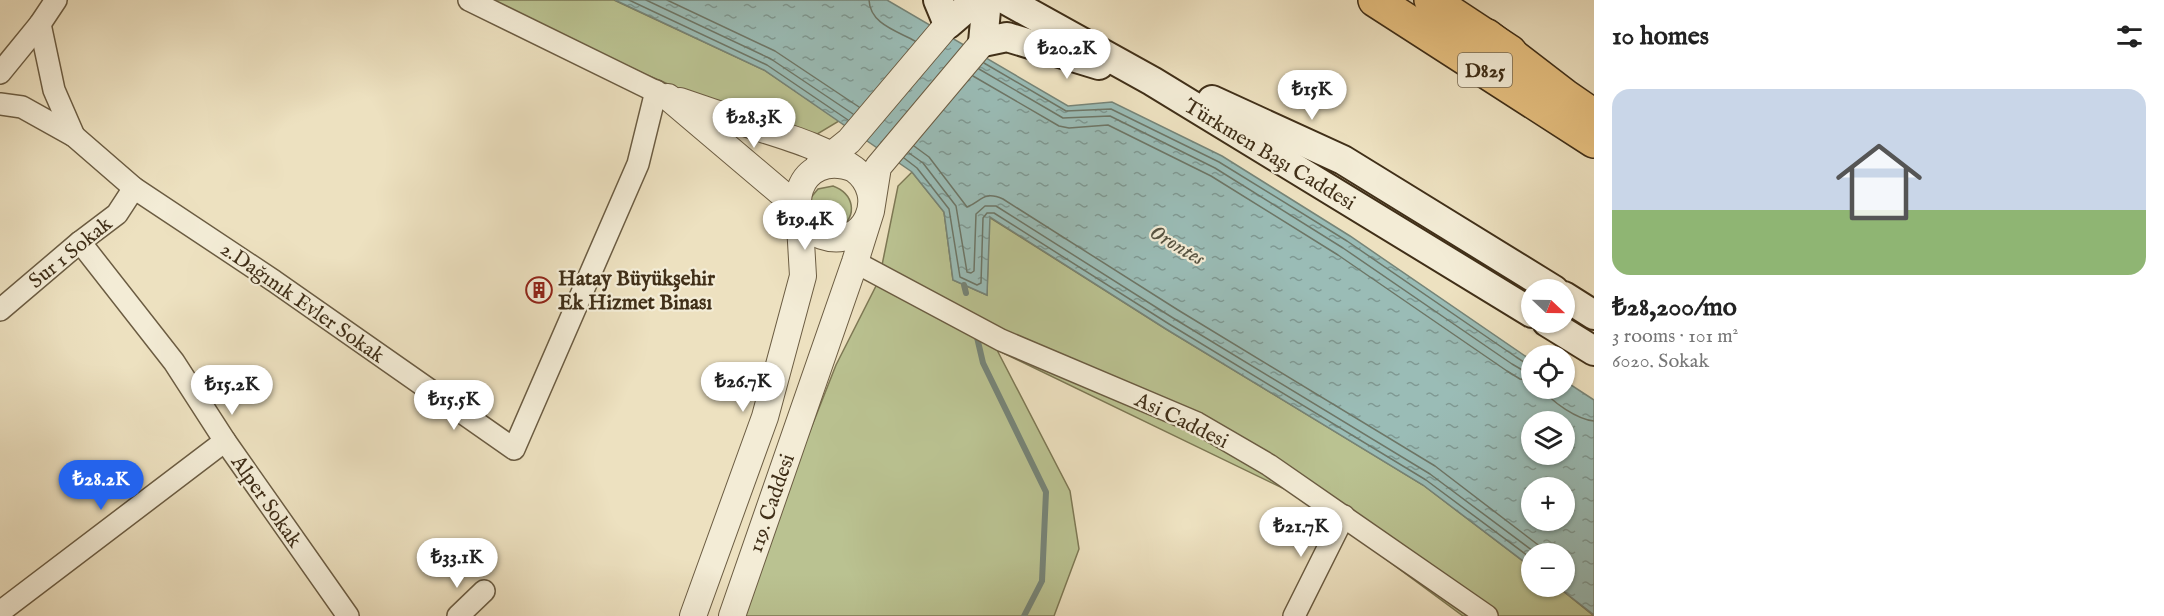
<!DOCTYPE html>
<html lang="en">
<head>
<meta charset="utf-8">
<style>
	body { margin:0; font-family:"IM FELL English",serif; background:#f2f2f2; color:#222; height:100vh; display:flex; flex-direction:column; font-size:22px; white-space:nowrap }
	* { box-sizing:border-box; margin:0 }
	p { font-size:20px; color:#767676 }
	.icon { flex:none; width:33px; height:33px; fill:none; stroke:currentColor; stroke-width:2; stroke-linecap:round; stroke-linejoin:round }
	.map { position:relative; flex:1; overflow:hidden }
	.details { display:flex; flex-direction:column; background:#fff; width:570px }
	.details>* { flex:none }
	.needle { width:39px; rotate:112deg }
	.buttons { position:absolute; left:1521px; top:279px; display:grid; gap:12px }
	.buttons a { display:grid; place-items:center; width:54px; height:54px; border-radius:50%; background:#fff; box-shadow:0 2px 4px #0004; font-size:30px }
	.price { position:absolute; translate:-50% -51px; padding:0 14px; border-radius:21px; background:#fff; color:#222; font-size:20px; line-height:39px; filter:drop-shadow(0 2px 3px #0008) }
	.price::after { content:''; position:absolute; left:50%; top:36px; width:18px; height:14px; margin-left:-9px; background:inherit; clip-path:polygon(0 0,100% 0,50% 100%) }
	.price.selected { background:#2563eb; color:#fff }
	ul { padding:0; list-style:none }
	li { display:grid; align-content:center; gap:12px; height:318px; padding:0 18px }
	li span { display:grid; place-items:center; height:186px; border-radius:18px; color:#555 }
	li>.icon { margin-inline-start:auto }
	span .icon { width:108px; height:108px; fill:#fffc; stroke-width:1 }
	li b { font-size:26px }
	h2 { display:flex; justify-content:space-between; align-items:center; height:72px; padding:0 18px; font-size:26px }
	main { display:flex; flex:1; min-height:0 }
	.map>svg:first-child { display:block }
</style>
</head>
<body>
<main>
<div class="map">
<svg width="1594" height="616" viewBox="0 0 1594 616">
	<defs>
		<pattern id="water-ripples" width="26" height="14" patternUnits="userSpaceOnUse" patternTransform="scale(1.5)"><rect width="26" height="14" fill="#9abcb6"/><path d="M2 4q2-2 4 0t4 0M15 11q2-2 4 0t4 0" fill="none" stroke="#7f9993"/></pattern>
	</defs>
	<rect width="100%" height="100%" fill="#ede1c0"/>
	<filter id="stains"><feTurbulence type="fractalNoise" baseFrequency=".00333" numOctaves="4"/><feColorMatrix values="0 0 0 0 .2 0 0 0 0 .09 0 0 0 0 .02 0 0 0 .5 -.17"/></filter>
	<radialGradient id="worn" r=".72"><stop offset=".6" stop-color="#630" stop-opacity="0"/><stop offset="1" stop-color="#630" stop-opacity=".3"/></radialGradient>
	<g fill="#bac291" stroke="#7d7854" stroke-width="1.5">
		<polygon points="486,0 614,0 764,70 839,121 814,136 761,124 647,75"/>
		<polygon points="912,172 944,212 953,280 987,295 989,217 1166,329 1423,485 1531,567 1532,586 1558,587 1594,616 1463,616 1303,498 997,350 1070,491 1079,549 1054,616 737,616 836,365 879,280 898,186"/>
		<path d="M833 186C854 194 858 215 840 228L818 229 808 201 818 189Z"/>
	</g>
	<path fill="url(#water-ripples)" stroke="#768477" stroke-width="1.5" fill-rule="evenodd" d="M615 0H887L1068 106 1112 102 1222 156 1350 236 1531 360 1532 388H1564L1565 381 1594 400V615L1558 587 1564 586V554H1532L1531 567 1423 485 1166 329 990 217 987 295 953 280 944 212 912 172 764 70ZM1532 422H1564V454H1532ZM1532 488H1564V520H1532Z"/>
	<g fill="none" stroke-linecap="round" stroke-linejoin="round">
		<g stroke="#6d7667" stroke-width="1.5">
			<polyline points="629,0 767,65 848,120"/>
			<polyline points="646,0 771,59 853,114"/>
			<polyline points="667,0 775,51 859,107"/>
			<path d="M869 0C870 24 897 31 915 41"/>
			<polyline points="984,63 1066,111 1111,109 1219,162 1347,241 1516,357 1527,364 1532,365"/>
			<polyline points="979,69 1063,118 1110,116 1215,168 1343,248 1512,364 1524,371 1532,372"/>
			<polyline points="973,76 1059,126 1069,128 1108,125 1211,176 1338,255 1507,371 1520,379 1532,381"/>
			<path d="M914 146 929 157 967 207C981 202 983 190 1003 199L1178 310 1435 466 1550 554"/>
			<polyline points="909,153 923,163 956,206 967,272 971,273 974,271 976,214 985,206 996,206 1173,318 1430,474 1537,554"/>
			<polyline points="904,158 917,168 949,209 960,277 977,285 981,283 983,218 987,213 994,213 1169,324 1426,480 1532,559"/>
			<path d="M1543 388C1550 402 1579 420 1594 421"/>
		</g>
		<g stroke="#768477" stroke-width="6">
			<polyline points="964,285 966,293"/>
			<polyline points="976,333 983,363 1046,492 1042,581 1024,616"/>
		</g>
		<g stroke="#6b5c42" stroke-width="24">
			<g id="minor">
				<polyline points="469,0 667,97"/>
				<polyline points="40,24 54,90 74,136"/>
				<polyline points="0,73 40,24 56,0"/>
				<polyline points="0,104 22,107 74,136 134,188 274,281 514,449 638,164 656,91"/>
				<polyline points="80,242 174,362 225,441 348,616"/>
				<polyline points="855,262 1001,340 1197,423 1269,465 1487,616"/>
				<polyline points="0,310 80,242 117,214 134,188"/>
				<polyline points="0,612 225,441"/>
				<polyline points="458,616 484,591"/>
				<polyline points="1294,616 1344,516"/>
			</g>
		</g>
		<g stroke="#6b5c42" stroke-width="28">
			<g id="tertiary">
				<polyline points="668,97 799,208 803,276 765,417 693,616"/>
				<path d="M680 101C707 110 735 120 762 129 794 139 827 149 854 169 890 195 865 251 822 236 778 220 798 147 854 169"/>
				<polyline points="819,165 849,141 948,24"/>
				<polyline points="732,616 855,262 871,211 878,167 983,42"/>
			</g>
		</g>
		<g stroke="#402f18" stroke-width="32">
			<g id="secondary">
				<polyline points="938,0 948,24 976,0"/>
				<polyline points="987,0 983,42 1007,37 1099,65"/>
				<polyline points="1006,0 1152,81 1532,313"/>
				<polyline points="1212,100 1343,160 1554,290"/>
				<polyline points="1564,296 1594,315"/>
				<polyline points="1547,322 1594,351"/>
			</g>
		</g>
		<g stroke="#402f18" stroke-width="36">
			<g id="primary">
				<polyline points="1375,0 1594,141"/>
				<polyline points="1431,0 1510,52"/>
			</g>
		</g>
		<g stroke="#402f18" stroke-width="36">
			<polyline id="trunk" points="1487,36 1565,96 1594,116"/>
		</g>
		<use href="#minor" stroke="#f3ecd6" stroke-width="21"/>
		<use href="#tertiary" stroke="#f3ecd6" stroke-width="26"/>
		<use href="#secondary" stroke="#f3ecd6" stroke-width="28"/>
		<use href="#primary" stroke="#e6c080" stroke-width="33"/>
		<use href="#trunk" stroke="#e6c080" stroke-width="33"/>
	</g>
	<defs>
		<g id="building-ring" transform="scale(1.35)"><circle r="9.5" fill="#f3ecd6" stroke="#8f2418" stroke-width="1.5"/><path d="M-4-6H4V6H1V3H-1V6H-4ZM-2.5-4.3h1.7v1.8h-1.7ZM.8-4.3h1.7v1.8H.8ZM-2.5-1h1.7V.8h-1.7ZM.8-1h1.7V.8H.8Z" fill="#8f2418"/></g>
	</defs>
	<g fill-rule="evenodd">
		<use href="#building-ring" x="539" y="290"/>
	</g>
	<g text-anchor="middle" stroke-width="4.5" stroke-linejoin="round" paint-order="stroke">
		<rect fill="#f3ecd6" stroke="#766851" stroke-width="1.5" x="1458" y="53" width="54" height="34" rx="4.5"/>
		<g font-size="20" font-weight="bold" fill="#402f18">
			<text x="1485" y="77">D825</text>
		</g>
		<g font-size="21" fill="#402f18" stroke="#f3ecd6">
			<text transform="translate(1270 154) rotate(31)" y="7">Türkmen Başı Caddesi</text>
			<text transform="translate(70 252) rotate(-39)" y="7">Sur 1 Sokak</text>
			<text transform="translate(303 302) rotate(35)" y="7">2.Dağınık Evler Sokak</text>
			<text transform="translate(1182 420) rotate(26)" y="7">Asi Caddesi</text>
			<text transform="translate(267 501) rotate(55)" y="7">Alper Sokak</text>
			<text transform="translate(771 503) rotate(-71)" y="7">119. Caddesi</text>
		</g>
		<g font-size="21" font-weight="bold" fill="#402f18" stroke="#f3ecd6" text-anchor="start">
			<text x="558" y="285">Hatay Büyükşehir<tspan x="558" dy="24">Ek Hizmet Binası</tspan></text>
		</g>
		<g font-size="22" font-style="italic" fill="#565240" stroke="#f3ecd6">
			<text transform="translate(1178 244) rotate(30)" y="8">Orontes</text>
		</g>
	</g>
	<rect width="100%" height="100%" filter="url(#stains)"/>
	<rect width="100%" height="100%" fill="url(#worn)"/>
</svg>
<div class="buttons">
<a><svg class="needle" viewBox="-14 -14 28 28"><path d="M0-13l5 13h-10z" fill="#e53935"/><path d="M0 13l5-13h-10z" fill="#767676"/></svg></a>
<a><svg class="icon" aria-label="locate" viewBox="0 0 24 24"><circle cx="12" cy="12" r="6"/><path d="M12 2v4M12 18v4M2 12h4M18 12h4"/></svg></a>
<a><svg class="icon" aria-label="layers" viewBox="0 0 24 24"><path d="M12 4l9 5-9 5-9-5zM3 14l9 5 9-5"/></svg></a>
<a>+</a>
<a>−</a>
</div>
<b class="price" style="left:1067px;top:80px">₺20.2K</b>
<b class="price" style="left:1312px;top:121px">₺15K</b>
<b class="price" style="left:754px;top:149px">₺28.3K</b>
<b class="price" style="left:805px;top:251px">₺19.4K</b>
<b class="price" style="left:743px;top:413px">₺26.7K</b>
<b class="price" style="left:232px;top:416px">₺15.2K</b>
<b class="price" style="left:454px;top:431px">₺15.5K</b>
<b class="price selected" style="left:101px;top:511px">₺28.2K</b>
<b class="price" style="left:1301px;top:558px">₺21.7K</b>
<b class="price" style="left:457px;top:589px">₺33.1K</b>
</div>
<section class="details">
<h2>10 homes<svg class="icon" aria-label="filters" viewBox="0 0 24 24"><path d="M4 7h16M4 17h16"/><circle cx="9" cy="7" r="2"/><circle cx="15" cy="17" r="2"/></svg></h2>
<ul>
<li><span style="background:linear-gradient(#c9d6e8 65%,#8fb573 0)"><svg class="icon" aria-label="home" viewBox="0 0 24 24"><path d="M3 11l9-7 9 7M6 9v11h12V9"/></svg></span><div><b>₺28,200/mo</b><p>3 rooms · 101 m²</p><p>6020. Sokak</p></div></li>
</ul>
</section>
</main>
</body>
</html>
